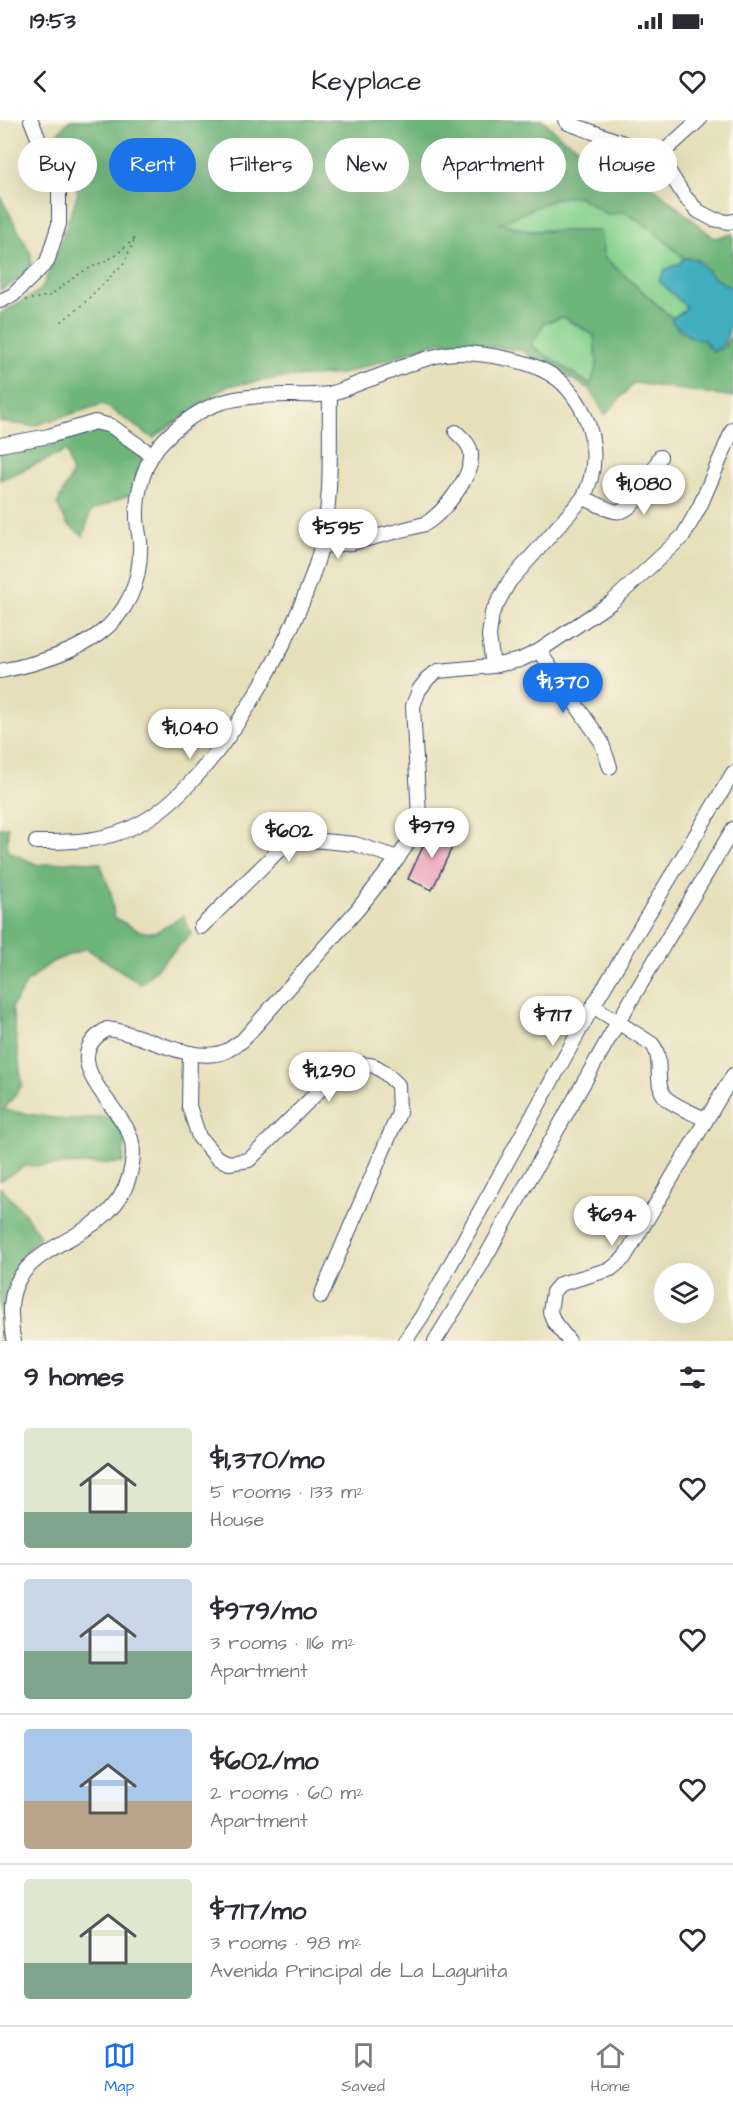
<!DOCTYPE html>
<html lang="en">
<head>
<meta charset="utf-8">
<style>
	body { margin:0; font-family:"Architects Daughter",sans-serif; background:#f7f7f7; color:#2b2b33; height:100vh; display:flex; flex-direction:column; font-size:22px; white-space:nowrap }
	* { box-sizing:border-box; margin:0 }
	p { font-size:20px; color:#7c7c81 }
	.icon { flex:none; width:33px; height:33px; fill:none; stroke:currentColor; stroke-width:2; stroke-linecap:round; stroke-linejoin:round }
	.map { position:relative; height:1221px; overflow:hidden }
	.sheet { display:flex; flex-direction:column; background:#fff; flex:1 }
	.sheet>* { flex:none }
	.banner { position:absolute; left:18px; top:18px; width:698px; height:54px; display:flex; gap:12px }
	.controls { position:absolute; left:654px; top:1143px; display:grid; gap:12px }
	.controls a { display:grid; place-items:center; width:60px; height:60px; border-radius:50%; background:#fff; box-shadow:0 6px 24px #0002; font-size:30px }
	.price { position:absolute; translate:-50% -51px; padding:0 14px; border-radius:21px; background:#fff; color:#222; font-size:20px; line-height:39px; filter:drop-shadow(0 2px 3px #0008) }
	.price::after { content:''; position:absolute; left:50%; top:36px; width:18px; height:14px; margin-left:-9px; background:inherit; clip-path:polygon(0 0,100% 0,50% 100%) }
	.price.active { background:#1a73e8; color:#fff }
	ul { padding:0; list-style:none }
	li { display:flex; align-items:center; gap:18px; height:150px; padding:0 24px }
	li+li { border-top:2px solid #e1e1e2 }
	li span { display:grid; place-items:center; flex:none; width:168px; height:120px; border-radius:6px; color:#555 }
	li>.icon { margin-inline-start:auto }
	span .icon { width:72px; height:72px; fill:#fffc; stroke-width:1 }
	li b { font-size:26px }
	h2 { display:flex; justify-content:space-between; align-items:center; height:72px; padding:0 24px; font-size:26px }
	.chip { padding:0 21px; border-radius:27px; background:#fff; box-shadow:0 6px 24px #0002; font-size:21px; line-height:54px }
	.chip.active { background:#1a73e8; color:#fff }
	.status { display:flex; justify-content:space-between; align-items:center; height:42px; padding:0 30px; background:#fff; direction:ltr }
	.status svg { height:16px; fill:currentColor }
	header { display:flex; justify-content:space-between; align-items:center; height:78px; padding:0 24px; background:#fff; font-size:27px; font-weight:600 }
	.tabs { display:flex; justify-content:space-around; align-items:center; height:84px; border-top:2px solid #e1e1e2; background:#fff; font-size:16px; color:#7c7c81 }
	.tabs a { display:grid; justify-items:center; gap:3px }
	.tabs .active { color:#1a73e8 }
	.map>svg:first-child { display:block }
</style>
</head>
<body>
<div class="status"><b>19:53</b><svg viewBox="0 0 49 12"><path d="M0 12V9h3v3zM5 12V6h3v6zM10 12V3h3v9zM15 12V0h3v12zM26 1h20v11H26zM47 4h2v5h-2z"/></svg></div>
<header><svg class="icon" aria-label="back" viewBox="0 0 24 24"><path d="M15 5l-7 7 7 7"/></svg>Keyplace<svg class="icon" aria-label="heart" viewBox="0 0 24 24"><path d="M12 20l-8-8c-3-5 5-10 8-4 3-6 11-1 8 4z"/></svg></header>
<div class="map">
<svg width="733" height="1221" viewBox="0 0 733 1221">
	<rect width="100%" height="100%" fill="#fcf5e5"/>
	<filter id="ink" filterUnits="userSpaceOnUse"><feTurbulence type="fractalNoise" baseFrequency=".0167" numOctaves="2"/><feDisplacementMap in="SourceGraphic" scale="12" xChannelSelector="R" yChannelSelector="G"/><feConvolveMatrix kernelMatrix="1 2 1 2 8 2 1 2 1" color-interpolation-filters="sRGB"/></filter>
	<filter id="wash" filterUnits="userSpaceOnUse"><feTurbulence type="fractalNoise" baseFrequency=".008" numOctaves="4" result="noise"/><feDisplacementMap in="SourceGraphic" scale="24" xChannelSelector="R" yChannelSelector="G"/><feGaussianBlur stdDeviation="1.35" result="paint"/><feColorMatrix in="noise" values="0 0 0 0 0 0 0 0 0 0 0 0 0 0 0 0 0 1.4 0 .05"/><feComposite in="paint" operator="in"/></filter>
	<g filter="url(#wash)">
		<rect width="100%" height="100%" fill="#e6dfba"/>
		<g fill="#89d390" stroke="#528177" stroke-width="1.5">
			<polygon points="578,76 623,90 649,107 684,138 680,143 664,150 686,187 683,192 672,198 604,137 549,110 528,111 499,102 557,78"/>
			<polygon points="563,197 594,215 597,243 591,265 531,226 544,203"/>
		</g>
		<g fill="#6eb57a" stroke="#44726c" stroke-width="1.5" fill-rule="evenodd">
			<path d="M70 0H543L563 19 653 67 714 118 733 114V169L714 158 696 139 684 138 649 107 623 91 608 95 578 76 557 78 500 103 528 111H600L604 137 672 198C674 211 692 219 704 220L707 226 721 230 733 214V277L634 263 605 295 590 269 521 230 440 222 342 254 279 258 227 266 153 318 103 284 33 306 0 302V194L41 170 55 139 78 73 55 16ZM563 197 594 215 597 243 591 265 531 226 544 203Z"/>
			<polygon points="0,76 31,134 31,147 13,163 0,170"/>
			<polygon points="101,303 152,338 138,371 91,391 83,416 67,404 57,384 72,354 66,331 0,360 0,331"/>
			<path d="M8 707 7 731 38 745 76 741 100 743 111 773 114 797C149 818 150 818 183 795L191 814 141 864 86 828 52 842 27 862 12 887 22 965 4 990 66 1000 110 996 125 1014 123 1043 25 1046 0 1061V708Z"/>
			<polygon points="0,1067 24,1093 40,1116 21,1137 9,1168 4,1196 8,1221 0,1221"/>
		</g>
		<path fill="#40aebd" stroke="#2e6e8e" stroke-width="1.5" d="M684 138 696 139 714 158 733 169C733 192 733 223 713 232L704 220 695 219 673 203 672 198 683 192 686 187 659 161 664 150 680 143Z"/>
		<g id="blocks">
			<polygon fill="#eba4be" points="432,707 456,719 432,770 408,759"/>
		</g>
	</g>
	<g filter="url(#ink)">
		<use href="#blocks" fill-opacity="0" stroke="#39496c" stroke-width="1.5"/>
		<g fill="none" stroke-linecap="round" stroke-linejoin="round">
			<g stroke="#39496c" stroke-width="16">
				<g id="minor">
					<polyline points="565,0 568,3 659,36 685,77 698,91 713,99 728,102 733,101"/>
					<polyline points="659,36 699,0"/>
					<polyline points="0,181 13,175 47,142 59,104 59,71 31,0"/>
					<polyline points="0,325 49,316 95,302 111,306 152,335"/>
					<path d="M583 378C593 381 604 389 614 391 636 396 652 352 660 337"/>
					<path d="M322 426 352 423 425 404C443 393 472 358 471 335 471 325 463 319 456 312"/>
					<polyline points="539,531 601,621 610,647"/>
					<path d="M0 551C74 537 144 509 140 421 139 413 137 406 137 398 136 371 145 338 165 319 205 279 235 276 288 275 302 275 316 276 329 274 342 271 355 264 368 260 393 251 419 239 445 234 467 231 491 235 513 240 532 244 555 253 568 269 594 299 602 343 583 378L509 462 492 493 489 516 493 546"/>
					<path d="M36 722C71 722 105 722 137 705 216 665 300 511 321 427 333 381 329 321 330 274"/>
					<polyline points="201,807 275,734 288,724 300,720 312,720 355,724 398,738"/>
					<path d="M593 886 652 924C665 938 652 966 667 979 678 988 694 993 706 1000"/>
					<path d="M190 933 189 986 199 1017 217 1038 229 1043 249 1040 342 948C371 940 377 944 398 965L399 993 321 1176"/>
					<path d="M14 1221C11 1213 12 1203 11 1194 8 1121 99 1127 125 1068 132 1052 137 1028 128 1011 112 979 58 938 107 909 142 912 192 946 226 931 231 929 236 924 242 921L358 789 398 738 411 718 419 695 413 586 419 570 429 557 438 551 493 546 520 540 539 531 612 482 683 416 700 386 733 309"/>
					<polyline points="405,1221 422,1196 593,886 733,653"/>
					<polyline points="435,1221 472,1161 618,902 733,709"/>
					<polyline points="569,1221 554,1202 550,1192 553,1172 560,1164 611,1149 624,1138 733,955"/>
				</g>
			</g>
			<polyline stroke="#39496c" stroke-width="1.5" stroke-dasharray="1.5 4.5" stroke-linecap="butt" points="25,180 49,176 82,152 115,136 135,118 124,143 83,184 60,203"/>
			<use href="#minor" stroke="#fff" stroke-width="14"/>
		</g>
	</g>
</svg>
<div class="controls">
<a><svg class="icon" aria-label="layers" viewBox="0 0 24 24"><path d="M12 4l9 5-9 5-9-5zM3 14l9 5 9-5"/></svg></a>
</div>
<b class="price" style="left:644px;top:396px">$1,080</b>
<b class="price" style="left:338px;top:440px">$595</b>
<b class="price active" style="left:563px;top:594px">$1,370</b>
<b class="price" style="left:190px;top:640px">$1,040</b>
<b class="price" style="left:432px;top:739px">$979</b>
<b class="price" style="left:289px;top:743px">$602</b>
<b class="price" style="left:553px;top:927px">$717</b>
<b class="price" style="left:329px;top:983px">$1,290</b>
<b class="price" style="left:612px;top:1127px">$694</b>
<div class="banner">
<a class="chip">Buy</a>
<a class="chip active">Rent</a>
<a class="chip">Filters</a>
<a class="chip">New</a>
<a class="chip">Apartment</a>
<a class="chip">House</a>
</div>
</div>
<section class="sheet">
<h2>9 homes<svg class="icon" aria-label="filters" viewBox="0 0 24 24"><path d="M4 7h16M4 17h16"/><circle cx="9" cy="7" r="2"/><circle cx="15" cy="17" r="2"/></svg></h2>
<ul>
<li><span style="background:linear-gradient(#dfe7d0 70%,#7fa58c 0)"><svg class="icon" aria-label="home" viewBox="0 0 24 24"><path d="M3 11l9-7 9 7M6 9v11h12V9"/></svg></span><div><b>$1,370/mo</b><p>5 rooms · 133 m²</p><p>House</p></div><svg class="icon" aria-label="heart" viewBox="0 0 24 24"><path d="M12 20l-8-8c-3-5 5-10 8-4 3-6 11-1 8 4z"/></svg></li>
<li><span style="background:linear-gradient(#c9d6e8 60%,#7fa58c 0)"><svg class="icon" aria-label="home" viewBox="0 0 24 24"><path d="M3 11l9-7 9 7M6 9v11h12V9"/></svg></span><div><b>$979/mo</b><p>3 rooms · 116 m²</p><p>Apartment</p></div><svg class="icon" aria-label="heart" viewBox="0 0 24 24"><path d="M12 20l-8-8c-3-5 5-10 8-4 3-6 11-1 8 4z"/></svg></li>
<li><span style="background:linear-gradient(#a9c7e8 60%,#b9a48a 0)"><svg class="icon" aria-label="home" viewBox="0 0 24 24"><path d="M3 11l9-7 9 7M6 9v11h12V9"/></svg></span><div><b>$602/mo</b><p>2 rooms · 60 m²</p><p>Apartment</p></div><svg class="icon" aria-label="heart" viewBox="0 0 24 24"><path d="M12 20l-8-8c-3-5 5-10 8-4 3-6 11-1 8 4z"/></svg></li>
<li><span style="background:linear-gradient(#dfe7d0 70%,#7fa58c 0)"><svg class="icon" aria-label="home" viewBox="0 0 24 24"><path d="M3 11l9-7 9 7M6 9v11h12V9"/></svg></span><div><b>$717/mo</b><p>3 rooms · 98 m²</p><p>Avenida Principal de La Lagunita</p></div><svg class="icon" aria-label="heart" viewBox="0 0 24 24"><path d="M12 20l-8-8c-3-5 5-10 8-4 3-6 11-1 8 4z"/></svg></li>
</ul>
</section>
<nav class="tabs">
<a class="active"><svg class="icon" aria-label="map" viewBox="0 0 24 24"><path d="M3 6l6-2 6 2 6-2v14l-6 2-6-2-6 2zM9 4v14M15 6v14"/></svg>Map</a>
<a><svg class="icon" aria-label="saved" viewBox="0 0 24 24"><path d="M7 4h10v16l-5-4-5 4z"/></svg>Saved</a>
<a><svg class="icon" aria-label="home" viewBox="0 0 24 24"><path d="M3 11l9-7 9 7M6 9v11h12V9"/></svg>Home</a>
</nav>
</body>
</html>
